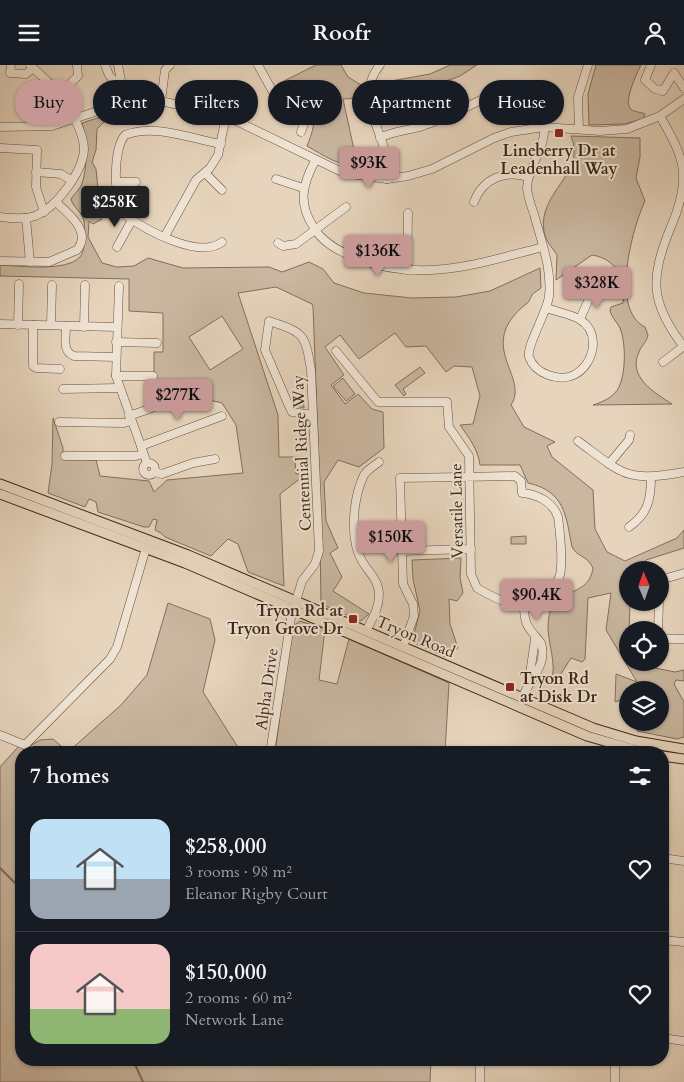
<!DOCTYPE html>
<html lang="en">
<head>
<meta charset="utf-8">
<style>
	body { margin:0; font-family:Cardo,serif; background:#242831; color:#f1f3f6; height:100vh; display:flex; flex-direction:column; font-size:19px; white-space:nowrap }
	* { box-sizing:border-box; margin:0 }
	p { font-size:16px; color:#9ea1a6 }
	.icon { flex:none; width:28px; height:28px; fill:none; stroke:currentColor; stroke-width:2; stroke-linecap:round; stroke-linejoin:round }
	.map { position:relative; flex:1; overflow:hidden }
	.details { position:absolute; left:15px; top:681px; width:654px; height:320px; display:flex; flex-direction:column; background:#171b24; border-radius:20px; box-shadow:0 1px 4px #0004 }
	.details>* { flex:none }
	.guide { position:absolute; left:15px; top:15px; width:655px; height:45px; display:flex; gap:10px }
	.needle { width:32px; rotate:358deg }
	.tools { position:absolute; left:619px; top:496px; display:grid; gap:10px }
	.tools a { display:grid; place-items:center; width:50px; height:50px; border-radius:50%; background:#171b24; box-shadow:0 1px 4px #0004; font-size:25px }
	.price { position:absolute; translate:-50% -42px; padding:0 11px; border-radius:5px; background:#c59692; color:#111; font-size:16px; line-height:32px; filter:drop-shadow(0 1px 2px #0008) }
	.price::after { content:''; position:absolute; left:50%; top:30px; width:15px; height:11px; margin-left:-8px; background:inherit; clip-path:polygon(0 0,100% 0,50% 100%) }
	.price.active { background:#222; color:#fff }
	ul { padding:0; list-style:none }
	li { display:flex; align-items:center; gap:15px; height:125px; padding:0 15px }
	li+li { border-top:1px solid #363941 }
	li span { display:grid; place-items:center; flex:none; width:140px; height:100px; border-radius:15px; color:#555 }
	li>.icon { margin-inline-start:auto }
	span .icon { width:60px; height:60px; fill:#fffc; stroke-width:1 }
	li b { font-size:21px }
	h2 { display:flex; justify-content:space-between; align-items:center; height:60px; padding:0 15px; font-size:21px }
	.tag { padding:0 18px; border-radius:22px; background:#171b24; box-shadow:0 1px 4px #0004; font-size:18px; line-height:45px }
	.tag.active { background:#c59692; color:#111 }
	header { display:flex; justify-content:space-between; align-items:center; height:65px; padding:0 15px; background:#171b24; font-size:22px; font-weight:700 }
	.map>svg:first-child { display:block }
</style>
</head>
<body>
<header><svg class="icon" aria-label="menu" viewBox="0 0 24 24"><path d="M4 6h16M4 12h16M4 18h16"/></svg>Roofr<svg class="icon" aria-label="person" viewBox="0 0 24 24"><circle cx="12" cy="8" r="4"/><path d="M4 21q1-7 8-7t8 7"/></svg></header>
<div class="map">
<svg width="684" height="1017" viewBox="0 0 684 1017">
	<rect width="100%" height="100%" fill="#e6d4bc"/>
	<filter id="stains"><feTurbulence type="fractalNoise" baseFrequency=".004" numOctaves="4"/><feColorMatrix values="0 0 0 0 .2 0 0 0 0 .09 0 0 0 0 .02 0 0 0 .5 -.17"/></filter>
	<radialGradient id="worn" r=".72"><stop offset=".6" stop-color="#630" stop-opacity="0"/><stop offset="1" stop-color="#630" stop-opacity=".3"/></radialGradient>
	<g fill="#c9b7a0" stroke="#826f5c" fill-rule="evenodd">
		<path d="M316 0H341L348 12 366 23 365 33 343 34 358 103C339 100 324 91 307 81 312 69 317 54 312 42L278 19Z"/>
		<polygon points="450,0 477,0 460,11 427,23 417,31 404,36 376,29 373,26 375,20 380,18 430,9"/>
		<path d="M596 0H641C637 8 624 35 630 43 632 47 641 47 645 49L643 54 624 59 589 60 588 29Z"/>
		<path d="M107 50 106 55 97 64 96 85 92 97 96 104 98 124 102 131 97 146 102 154 93 159 89 156 88 172 102 198 117 202 134 201 148 193 183 203 269 202 282 207 309 197 323 204 334 218 364 228 412 233 456 232 490 226 540 203 541 223C539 225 534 227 532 230 530 233 530 237 526 239 474 281 530 311 511 340L524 362 555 377 547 381 552 392 593 425 595 464 607 487 625 496 677 473 684 465V483L646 495 638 505H628V538H630L628 598H643L645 601 675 607 684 605V616L676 615 674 619 684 637V672L677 674 637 666V658H660V625H628L627 633 615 637 616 609 637 617 606 565 611 528 588 533 585 594 582 597 571 593 559 612H553C552 608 554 604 553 600 552 580 543 562 552 542 561 523 589 531 593 503 587 490 577 492 572 482 566 451 565 426 528 418L520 400H480C478 384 469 373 460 360L473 359 480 331 472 302 454 301 446 307 426 281 406 282 395 268 359 294 340 270 325 282 344 310 331 320 345 339 358 329 372 344 383 347 384 383 359 402 338 395 324 417 326 456 338 483 330 488 342 512 333 526 369 549 361 556 321 539 319 400 313 242 312 239 276 222 238 228 278 350 279 392H306V409L280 429 284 521 248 507 238 479 228 474 211 491 165 472 161 468 155 465 157 455 153 454 149 462H144L98 447 96 437 89 434 85 442 48 428 52 399 53 353 63 383V394L96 395 100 411 149 416 154 427 167 415 243 408 236 360 222 338 188 330 160 340 154 334V287H163V248L129 246V214L0 211V200C20 201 66 207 80 192 86 185 85 166 84 157 83 147 73 143 71 134 74 129 79 125 81 121 88 106 87 73 82 58ZM222 251 243 284 210 305 189 272ZM295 395H303V409H296Z"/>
		<path d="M571 71 640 73V92L636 113 645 136C632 164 610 245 645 262L648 270C647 277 641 281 639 287 627 312 655 328 672 339L593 340C603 337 614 332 619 322 626 308 626 277 620 263 617 257 612 253 610 246L611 242 623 238C626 214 617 194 592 190L556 215 557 190C552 182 546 177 544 167 537 127 587 109 571 71Z"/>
		<polygon points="420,302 425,308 403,324 406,329 404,331 395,320"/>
		<polygon points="343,313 355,329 346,336 333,321"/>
		<polygon points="303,332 304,343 296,341 292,333"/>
		<polygon points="526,471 526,479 511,479 511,472"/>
		<polygon points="461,493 460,513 463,528 457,536 449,534 450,559 458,583 446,592 412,577 420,546 413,514 412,495"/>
		<polygon points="168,538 210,554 215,575 203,627 241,687 68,687 121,640 147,610"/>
		<polygon points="300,556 325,564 319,615 337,619 349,574 449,618 445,687 275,688 292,562"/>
		<polygon points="53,674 68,687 21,688 21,995 431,995 430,1017 0,1017 0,702 19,681 25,684 40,675"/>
	</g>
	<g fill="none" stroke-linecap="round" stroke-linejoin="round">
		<g stroke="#7f6b58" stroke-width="2">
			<polyline points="0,803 21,824"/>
			<polyline points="133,995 143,1017"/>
		</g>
		<g stroke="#665240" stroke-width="9">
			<g id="minor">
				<polyline points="11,0 10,8 26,9 33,3"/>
				<polyline points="30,0 60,28 78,11 77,0"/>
				<polyline points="105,0 109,10 122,24"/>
				<polyline points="118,0 125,37"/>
				<polyline points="258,0 273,27 308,48 301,67"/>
				<path d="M380 0C357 27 377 58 385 86 387 95 387 105 387 114"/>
				<polyline points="651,0 645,15 655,24 663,26 674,8 684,23"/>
				<polyline points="161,36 165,5 170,0"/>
				<path d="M660 51C670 69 682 88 683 108 684 128 678 146 670 164 650 214 650 238 684 282"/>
				<polyline points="0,62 52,61 125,37 161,36 226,51 344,108 387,114 408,111 432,104 494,73 511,67 544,62 600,66 627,64 660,51 684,34"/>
				<path d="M544 62C546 84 527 102 527 123 528 132 531 141 534 149 541 176 552 203 549 231 547 248 526 281 529 292 535 309 559 317 574 310 594 300 602 267 579 254 570 249 557 247 547 243"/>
				<polyline points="579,64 578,32 588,0"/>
				<path d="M380 73C395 65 410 66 425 60 449 52 471 39 494 29L497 21"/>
				<path d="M221 79C191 74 155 58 125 70 113 84 113 135 124 149 144 164 199 195 222 177"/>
				<polyline points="1,83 37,85 36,122 44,147"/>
				<path d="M315 96C302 120 298 139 314 163 324 179 340 187 357 193 419 219 481 198 543 182"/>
				<polyline points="36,107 61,109 71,115"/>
				<polyline points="205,108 222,125"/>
				<polyline points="276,114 303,123"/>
				<polyline points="118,117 136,117"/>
				<path d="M474 137C483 113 505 105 528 112"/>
				<path d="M0 152C12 153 24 155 35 151 56 143 83 107 84 84 84 73 79 63 75 54"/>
				<polyline points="26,153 30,197"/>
				<polyline points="165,171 196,115 210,103 218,90 226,51"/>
				<polyline points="278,178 283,181 296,179 346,142"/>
				<polyline points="117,182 132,155"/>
				<path d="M0 196 49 197 77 185C92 167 69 149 57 138"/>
				<polyline points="407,205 408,148"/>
				<polyline points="119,221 116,311 147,398"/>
				<polyline points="580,254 593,225"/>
				<polyline points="0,259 116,262"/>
				<polyline points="18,260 19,219"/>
				<polyline points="33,260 33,301 36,303 60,304"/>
				<polyline points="51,260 52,220"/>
				<path d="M66 261C66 272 62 287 74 291L116 292"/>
				<polyline points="84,262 85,220"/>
				<polyline points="116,277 157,278"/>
				<path d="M336 286 378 337H447L449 362 469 391 471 509 477 523C499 536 528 551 547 529 552 524 558 517 560 510 563 496 560 466 558 452 553 437 537 429 522 428L521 416 515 411 462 412 400 413 403 519 413 539 414 551 403 582"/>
				<polyline points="663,297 684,281"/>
				<polyline points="116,311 153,311"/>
				<polyline points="63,324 119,323"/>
				<polyline points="129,351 152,343"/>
				<polyline points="59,357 124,358 131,356"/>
				<path d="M578 376C623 409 626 418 684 407"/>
				<polyline points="141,381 222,351"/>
				<polyline points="65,391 136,391 143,389"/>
				<circle cx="149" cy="404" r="6"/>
				<polyline points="609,399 629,375 630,370"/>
				<polyline points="154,407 162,409 193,398 215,394"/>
				<path d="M629 462C648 449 651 434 651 412"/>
				<polyline points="402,486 471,484"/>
				<polyline points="660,515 684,508"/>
				<polyline points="658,565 659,538"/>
				<path d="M366 566C372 554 379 544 379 530 379 515 369 508 362 496 349 474 353 433 364 410 367 405 374 401 379 397"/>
				<polyline points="660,574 684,574"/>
				<polyline points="529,616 535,574"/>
				<path d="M522 633C530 614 548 600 541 578 530 564 524 562 524 541"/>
				<polyline points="0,670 25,680 110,594 117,582 146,483"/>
				<path d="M270 688 291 553 302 516 315 499 319 486 311 305C305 269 305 268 269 256L265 285 289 341 292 347 313 350"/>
				<polyline points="662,793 684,796"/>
				<polyline points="662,875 684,877"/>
				<polyline points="662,973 684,976"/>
				<polyline points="615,995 615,1017"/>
				<polyline points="480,1017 480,995"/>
			</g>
		</g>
		<g stroke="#3c2717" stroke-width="11">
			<g id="major">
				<polyline points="0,419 188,490 593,663 636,676 684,684"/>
				<polyline points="0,429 185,498 587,671 646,688"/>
				<polyline points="662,691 684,694"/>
			</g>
		</g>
		<use href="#minor" stroke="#efe3d3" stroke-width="8"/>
		<use href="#major" stroke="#e6d4bc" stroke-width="9"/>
	</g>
	<g fill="#8f2418" stroke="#efe3d3" stroke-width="2">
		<rect x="554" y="63" width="10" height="10" rx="2.5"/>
		<rect x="348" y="549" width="10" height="10" rx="2.5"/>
		<rect x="505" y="617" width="10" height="10" rx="2.5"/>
	</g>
	<g text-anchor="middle" stroke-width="4" stroke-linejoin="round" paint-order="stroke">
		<g font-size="16" font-weight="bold" fill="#3c2717" stroke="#efe3d3">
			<text x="559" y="91">Lineberry Dr at<tspan x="559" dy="18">Leadenhall Way</tspan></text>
			<text x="343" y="551" text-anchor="end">Tryon Rd at<tspan x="343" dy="18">Tryon Grove Dr</tspan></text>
			<text x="520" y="619" text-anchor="start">Tryon Rd<tspan x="520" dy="18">at Disk Dr</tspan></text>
		</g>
		<g font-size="16" fill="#3c2717" stroke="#efe3d3">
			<text transform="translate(301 388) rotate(-93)" y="6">Centennial Ridge Way</text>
			<text transform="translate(456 446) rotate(-91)" y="6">Versatile Lane</text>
			<text transform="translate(416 571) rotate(23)" y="6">Tryon Road</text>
			<text transform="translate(266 624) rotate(-82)" y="6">Alpha Drive</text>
		</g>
	</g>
	<rect width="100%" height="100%" filter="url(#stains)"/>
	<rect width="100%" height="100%" fill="url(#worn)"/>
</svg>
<div class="tools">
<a><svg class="needle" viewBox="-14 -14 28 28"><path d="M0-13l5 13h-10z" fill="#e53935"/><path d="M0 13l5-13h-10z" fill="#9ea1a6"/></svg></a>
<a><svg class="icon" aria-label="locate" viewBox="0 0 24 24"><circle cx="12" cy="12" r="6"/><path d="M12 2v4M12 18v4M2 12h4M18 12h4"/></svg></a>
<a><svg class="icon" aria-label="layers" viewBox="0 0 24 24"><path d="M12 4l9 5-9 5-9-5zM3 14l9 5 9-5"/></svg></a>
</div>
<b class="price" style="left:369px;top:124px">$93K</b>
<b class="price active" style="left:115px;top:163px">$258K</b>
<b class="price" style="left:378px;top:212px">$136K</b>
<b class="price" style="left:597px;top:244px">$328K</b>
<b class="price" style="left:178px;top:356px">$277K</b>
<b class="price" style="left:391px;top:498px">$150K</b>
<b class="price" style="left:537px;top:556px">$90.4K</b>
<div class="guide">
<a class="tag active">Buy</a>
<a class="tag">Rent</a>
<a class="tag">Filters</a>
<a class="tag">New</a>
<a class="tag">Apartment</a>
<a class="tag">House</a>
</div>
<section class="details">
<h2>7 homes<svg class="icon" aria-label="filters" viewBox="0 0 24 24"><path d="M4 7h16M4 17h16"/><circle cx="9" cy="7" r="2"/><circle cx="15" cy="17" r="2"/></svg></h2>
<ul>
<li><span style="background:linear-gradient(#bfe0f5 60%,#9aa5b1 0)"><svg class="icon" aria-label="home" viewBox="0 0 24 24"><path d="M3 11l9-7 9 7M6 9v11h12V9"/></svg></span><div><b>$258,000</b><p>3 rooms · 98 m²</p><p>Eleanor Rigby Court</p></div><svg class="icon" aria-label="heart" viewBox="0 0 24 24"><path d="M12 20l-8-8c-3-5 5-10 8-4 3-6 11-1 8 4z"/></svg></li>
<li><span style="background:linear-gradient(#f6c9c9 65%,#8fb573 0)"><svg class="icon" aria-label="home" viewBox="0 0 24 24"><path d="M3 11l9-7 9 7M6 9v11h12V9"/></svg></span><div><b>$150,000</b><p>2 rooms · 60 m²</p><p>Network Lane</p></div><svg class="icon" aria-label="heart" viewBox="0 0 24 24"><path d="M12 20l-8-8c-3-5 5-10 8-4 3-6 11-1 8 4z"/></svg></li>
</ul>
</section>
</div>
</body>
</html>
